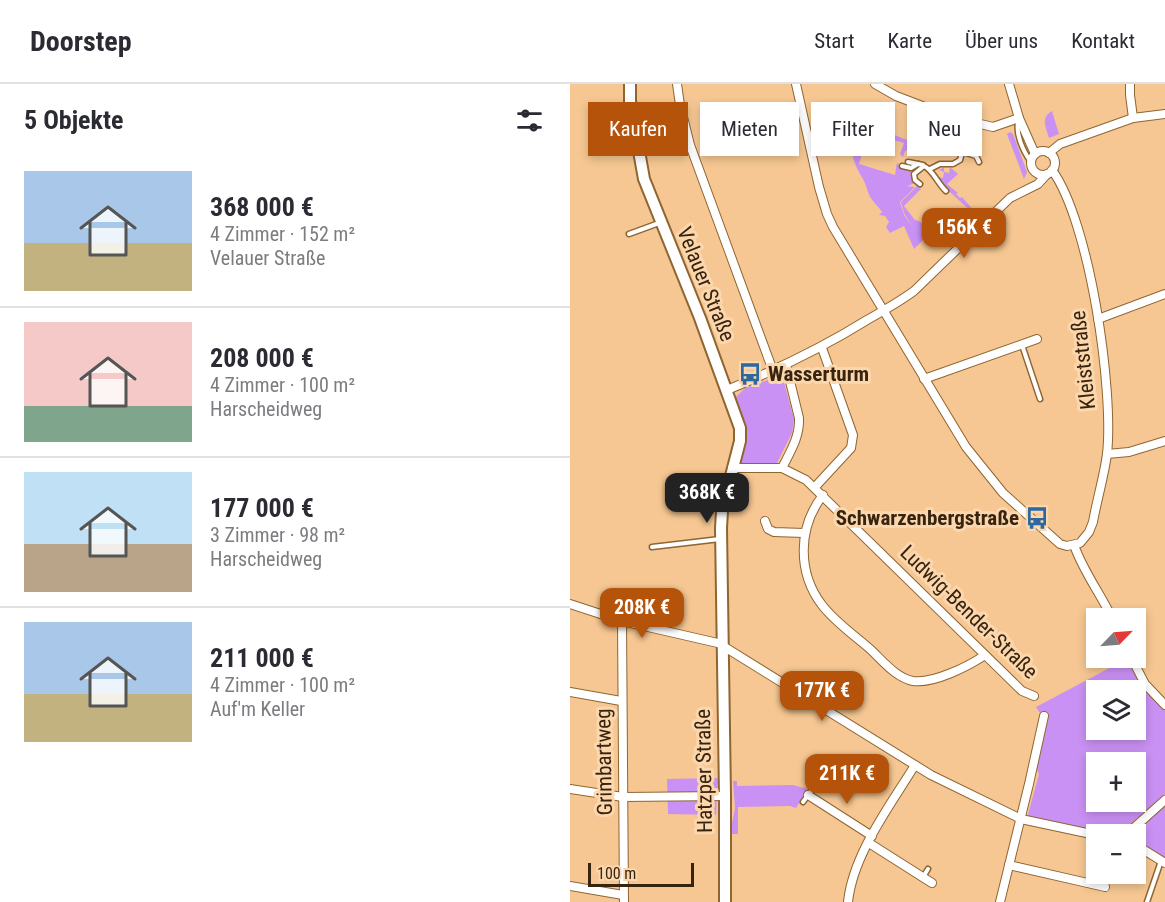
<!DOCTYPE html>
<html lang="de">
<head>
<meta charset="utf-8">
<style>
	body { margin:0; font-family:"Roboto Condensed",sans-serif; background:#f2f2f3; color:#2b2b33; height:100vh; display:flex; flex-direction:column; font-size:22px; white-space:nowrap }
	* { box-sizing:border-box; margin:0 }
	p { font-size:20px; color:#7c7c81 }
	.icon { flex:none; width:33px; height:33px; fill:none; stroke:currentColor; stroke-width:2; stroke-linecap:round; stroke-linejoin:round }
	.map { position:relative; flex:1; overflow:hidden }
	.side { display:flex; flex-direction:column; background:#fff; width:570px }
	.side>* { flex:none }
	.banner { position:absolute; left:18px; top:18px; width:486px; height:54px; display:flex; gap:12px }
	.needle { width:39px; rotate:65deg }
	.fabs { position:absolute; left:516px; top:524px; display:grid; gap:12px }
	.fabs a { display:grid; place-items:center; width:60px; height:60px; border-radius:0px; background:#fff; box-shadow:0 3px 9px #0003; font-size:30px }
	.scale { position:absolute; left:18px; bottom:15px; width:106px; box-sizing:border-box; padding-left:6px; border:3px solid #36240f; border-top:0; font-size:16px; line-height:21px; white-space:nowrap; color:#36240f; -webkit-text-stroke:4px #fcd6ac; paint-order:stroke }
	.price { position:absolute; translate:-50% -51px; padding:0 14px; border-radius:12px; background:#b45309; color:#fff; font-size:20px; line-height:39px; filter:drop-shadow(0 2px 3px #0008) }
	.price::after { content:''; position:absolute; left:50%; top:36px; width:18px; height:14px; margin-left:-9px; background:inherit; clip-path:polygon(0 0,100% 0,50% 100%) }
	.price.on { background:#222; color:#fff }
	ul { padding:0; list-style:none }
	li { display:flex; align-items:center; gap:18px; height:150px; padding:0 24px }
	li+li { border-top:2px solid #e1e1e2 }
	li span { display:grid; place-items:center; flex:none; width:168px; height:120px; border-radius:0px; color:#555 }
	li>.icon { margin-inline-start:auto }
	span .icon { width:72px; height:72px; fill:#fffc; stroke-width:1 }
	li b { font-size:26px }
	h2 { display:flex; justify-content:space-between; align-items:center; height:72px; padding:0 24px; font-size:26px }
	.pill { padding:0 21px; border-radius:0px; background:#fff; box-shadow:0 3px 9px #0003; font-size:21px; line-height:54px }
	.pill.on { background:#b45309; color:#fff }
	header { display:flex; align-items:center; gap:36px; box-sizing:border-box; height:84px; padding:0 30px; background:#fff; border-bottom:2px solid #e1e1e2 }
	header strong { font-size:28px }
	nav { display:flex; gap:33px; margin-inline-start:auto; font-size:21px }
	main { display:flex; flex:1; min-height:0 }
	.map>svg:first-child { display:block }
</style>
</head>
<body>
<header>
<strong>Doorstep</strong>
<nav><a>Start</a><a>Karte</a><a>Über uns</a><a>Kontakt</a></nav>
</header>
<main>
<section class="side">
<h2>5 Objekte<svg class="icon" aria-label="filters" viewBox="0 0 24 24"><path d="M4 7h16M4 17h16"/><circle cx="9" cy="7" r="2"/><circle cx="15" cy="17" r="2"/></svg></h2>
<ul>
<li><span style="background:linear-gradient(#a9c7e8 60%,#c2b280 0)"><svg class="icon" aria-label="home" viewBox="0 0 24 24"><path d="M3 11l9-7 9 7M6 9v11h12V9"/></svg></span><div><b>368 000 €</b><p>4 Zimmer · 152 m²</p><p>Velauer Straße</p></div></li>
<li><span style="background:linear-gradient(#f6c9c9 70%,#7fa58c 0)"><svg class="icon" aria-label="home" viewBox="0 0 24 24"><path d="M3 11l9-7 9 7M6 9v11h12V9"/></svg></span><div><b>208 000 €</b><p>4 Zimmer · 100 m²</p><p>Harscheidweg</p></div></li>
<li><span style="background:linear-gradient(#bfe0f5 60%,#b9a48a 0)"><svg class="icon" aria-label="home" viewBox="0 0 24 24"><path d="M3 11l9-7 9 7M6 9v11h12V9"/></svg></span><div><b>177 000 €</b><p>3 Zimmer · 98 m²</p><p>Harscheidweg</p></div></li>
<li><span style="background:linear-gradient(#a9c7e8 60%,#c2b280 0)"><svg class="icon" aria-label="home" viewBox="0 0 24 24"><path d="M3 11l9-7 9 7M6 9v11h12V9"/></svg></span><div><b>211 000 €</b><p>4 Zimmer · 100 m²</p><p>Auf'm Keller</p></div></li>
</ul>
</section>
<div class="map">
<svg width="595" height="818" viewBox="0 0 595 818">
	<rect width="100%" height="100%" fill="#f6c792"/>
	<g fill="#ca91f4" fill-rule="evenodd">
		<path d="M482 27 489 50 479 54C476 43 470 34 482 27Z"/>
		<path d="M292 33 296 37 295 44 299 47 312 46 342 58 341 65 335 67 333 73 330 70 334 59 298 49 289 80 325 91 327 78 330 84 341 87 343 85 340 90 345 99 337 102 345 103 330 118 334 131 342 142 334 129 331 118 346 103V100L351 105 334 122 345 136C354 137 355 145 357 152L344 165 334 142 320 149 316 143 319 138 315 132 309 131 312 128C308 122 303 118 300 113 297 107 296 100 293 95 278 70 279 58 292 33Z"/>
		<polygon points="440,48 443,50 457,88 454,95 437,50"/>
		<polygon points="374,83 374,88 379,89 380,83 388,90 377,100 388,109 386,110 390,114 392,113 404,127 407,124 410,126 403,129 370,99 368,93 373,94 374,88 369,86"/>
		<polygon points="212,291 224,335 222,349 207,379 168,382 164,315 175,304"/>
		<path d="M560 573 595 622V710L550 749 503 745 457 734 469 690 466 684 479 632 476 627 470 629 466 623ZM526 606H566V645H526ZM526 678H566V717H526Z"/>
		<polygon points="148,694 146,731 98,730 97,695"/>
		<polygon points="163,697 167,697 167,702 223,701 238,705 226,724 220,722 168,723 168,750 160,750 165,724"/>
		<polygon points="595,720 595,776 583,767 566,758 566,750 562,750"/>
	</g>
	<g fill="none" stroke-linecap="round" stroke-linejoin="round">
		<g stroke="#8f6531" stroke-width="7">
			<g id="lane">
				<path d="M449 34C444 48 453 67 461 78"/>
				<polyline points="393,68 406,72 409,78"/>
				<polyline points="338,78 348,80"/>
				<polyline points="332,82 341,84 348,80 353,81"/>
				<polyline points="360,85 370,80 383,80 390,76 401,38"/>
				<path d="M350 100 345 96 344 90 354 82C363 86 368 100 376 107"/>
				<polyline points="59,150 89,139"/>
				<polyline points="452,261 470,315"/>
				<polyline points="82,463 150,455"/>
				<polyline points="233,718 244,703"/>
				<polyline points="353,793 358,785"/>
				<polyline points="577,818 591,777"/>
			</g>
		</g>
		<g stroke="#8f6531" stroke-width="10">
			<g id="street">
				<polyline points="107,0 110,21 120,61 203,287"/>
				<path d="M226 0 249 103 257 130 263 143 396 363 433 409 490 460 497 462 510 459 519 448 523 438C527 415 534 393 537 370 544 307 520 138 482 86"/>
				<polyline points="305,0 326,12 381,33 423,43 449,34"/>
				<polyline points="439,0 449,34 465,70"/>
				<polyline points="560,0 560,11 563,34"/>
				<circle cx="473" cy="79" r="12"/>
				<polyline points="479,69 490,60 563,34 595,30"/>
				<polyline points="528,235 595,210"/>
				<polyline points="354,295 467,255"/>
				<path d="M157 306C206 286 252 264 297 236 313 227 329 218 344 207L440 114 468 100 477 90"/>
				<polyline points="537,370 559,368 595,357"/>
				<polyline points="162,384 212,384 236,396 452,607 464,612"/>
				<path d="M212 384C220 368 230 353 229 334L216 281"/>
				<polyline points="245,403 281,364 283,351 252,264"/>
				<path d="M253 411C228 443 227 488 252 521 265 538 284 551 300 565 312 576 326 594 343 597 363 600 399 582 415 571"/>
				<polyline points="195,437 198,445 204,448 234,449"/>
				<path d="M504 461C513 487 530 509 542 534"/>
				<polyline points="0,520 52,537 152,560"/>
				<polyline points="52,537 54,818"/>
				<polyline points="153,562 361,691 451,735 526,751"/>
				<polyline points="561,573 575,600 595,621"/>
				<polyline points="0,608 51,617"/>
				<polyline points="0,705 53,713 155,712"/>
				<polyline points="238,711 302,752"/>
				<polyline points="557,750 595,716"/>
				<polyline points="299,759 362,799"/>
				<polyline points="566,761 595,779"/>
				<polyline points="439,781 535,803"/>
				<polyline points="0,802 53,811"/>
				<path d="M278 818C283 770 320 722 345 681"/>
				<polyline points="430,818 459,700 474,632"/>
			</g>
		</g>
		<g stroke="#8f6531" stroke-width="14">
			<polyline id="secondary" points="60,0 60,17 74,95 130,234 170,344 170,357 152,427 151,444 155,712 155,818"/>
		</g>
		<use href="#lane" stroke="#fff" stroke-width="4"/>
		<use href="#street" stroke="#fff" stroke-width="8"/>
		<use href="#secondary" stroke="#fff" stroke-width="10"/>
	</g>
	<defs>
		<g id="bus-bare" transform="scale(1.8)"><path d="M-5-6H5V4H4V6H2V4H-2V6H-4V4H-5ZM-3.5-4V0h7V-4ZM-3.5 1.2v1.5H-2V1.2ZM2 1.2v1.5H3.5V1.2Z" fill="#2d69a0" stroke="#fcd6ac" stroke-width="2.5" paint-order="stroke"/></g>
	</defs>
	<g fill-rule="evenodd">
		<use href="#bus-bare" x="180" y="290"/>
		<use href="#bus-bare" x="467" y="434"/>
	</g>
	<g text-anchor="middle" stroke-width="6" stroke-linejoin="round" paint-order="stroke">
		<g font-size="21" fill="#36240f" stroke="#fcd6ac">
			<text transform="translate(136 200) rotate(68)" y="7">Velauer Straße</text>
			<text transform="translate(513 276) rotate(-96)" y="7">Kleiststraße</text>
			<text transform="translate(399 528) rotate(44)" y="7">Ludwig-Bender-Straße</text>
			<text transform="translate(34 678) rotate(-91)" y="7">Grimbartweg</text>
			<text transform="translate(134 687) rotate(-91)" y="7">Hatzper Straße</text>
		</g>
		<g font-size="21" font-weight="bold" fill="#36240f" stroke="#fcd6ac" text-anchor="start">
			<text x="198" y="297">Wasserturm</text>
			<text x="449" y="441" text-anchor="end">Schwarzenbergstraße</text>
		</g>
	</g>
</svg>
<div class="fabs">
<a><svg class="needle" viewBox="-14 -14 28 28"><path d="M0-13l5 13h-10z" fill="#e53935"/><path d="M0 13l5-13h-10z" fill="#7c7c81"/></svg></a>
<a><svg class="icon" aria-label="layers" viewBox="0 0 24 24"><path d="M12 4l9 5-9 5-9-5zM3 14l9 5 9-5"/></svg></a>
<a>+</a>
<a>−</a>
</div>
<div class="scale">100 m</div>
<b class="price" style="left:394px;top:175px">156K €</b>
<b class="price on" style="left:137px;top:440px">368K €</b>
<b class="price" style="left:72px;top:555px">208K €</b>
<b class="price" style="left:252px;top:638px">177K €</b>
<b class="price" style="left:277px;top:721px">211K €</b>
<div class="banner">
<a class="pill on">Kaufen</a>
<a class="pill">Mieten</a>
<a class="pill">Filter</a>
<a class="pill">Neu</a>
</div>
</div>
</main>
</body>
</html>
